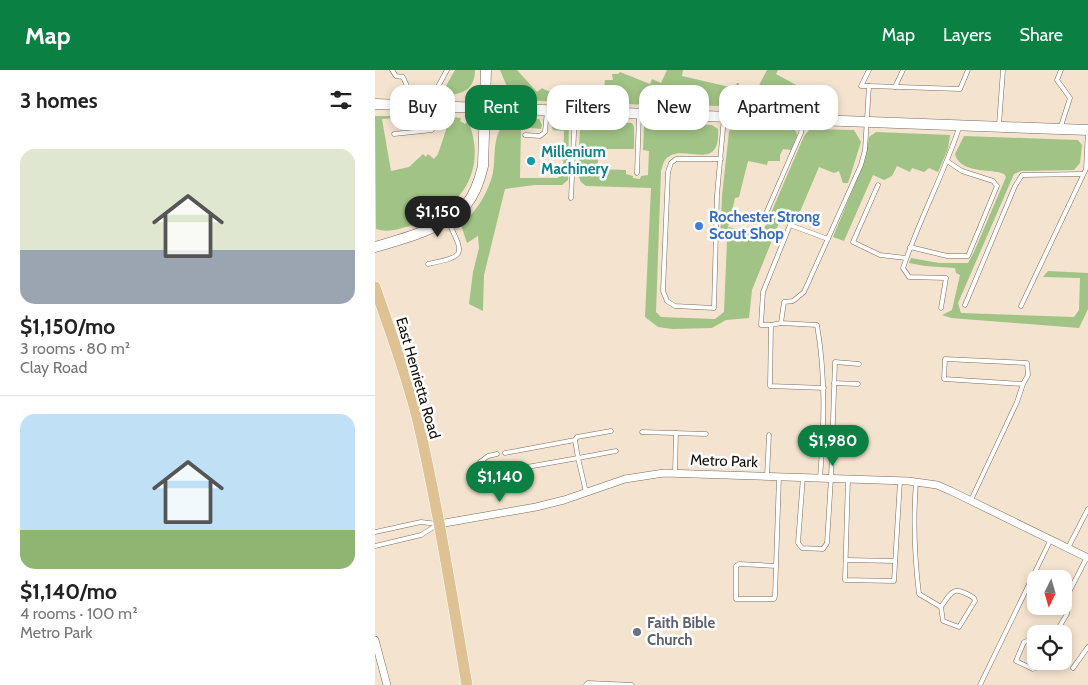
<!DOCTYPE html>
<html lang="en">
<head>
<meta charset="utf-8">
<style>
	body { margin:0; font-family:Cabin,sans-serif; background:#f6f6f6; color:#222; height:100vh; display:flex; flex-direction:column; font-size:19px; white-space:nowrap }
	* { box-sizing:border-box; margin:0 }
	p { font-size:16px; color:#767676 }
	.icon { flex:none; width:28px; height:28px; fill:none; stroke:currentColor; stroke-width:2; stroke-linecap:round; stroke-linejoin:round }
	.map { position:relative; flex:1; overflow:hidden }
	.side { display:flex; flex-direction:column; background:#fff; width:375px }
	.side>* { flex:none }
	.hud { position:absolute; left:15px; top:15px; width:475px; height:45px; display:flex; gap:10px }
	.needle { width:32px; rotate:185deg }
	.buttons { position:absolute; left:652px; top:500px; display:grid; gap:10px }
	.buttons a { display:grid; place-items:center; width:45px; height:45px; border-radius:10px; background:#fff; box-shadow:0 2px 8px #0003; font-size:25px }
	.price { position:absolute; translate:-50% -42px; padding:0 11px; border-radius:18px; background:#0b8043; color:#fff; font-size:16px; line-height:32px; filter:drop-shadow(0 1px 2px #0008) }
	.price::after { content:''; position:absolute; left:50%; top:30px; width:15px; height:11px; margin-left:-8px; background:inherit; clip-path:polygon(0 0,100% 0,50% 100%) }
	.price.on { background:#222; color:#fff }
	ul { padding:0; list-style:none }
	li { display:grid; align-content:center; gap:10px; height:265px; padding:0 20px }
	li+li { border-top:1px solid #e0e0e0 }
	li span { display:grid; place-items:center; height:155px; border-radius:15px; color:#555 }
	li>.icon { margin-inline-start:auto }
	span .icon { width:90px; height:90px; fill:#fffc; stroke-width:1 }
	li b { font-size:21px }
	h2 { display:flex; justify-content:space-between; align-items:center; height:60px; padding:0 20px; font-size:21px }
	.pill { padding:0 18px; border-radius:15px; background:#fff; box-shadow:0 2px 8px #0003; font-size:18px; line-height:45px }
	.pill.on { background:#0b8043; color:#fff }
	header { display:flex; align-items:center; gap:30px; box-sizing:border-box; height:70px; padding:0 25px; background:#0b8043; color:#fff }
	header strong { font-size:24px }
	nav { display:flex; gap:28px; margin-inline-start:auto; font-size:18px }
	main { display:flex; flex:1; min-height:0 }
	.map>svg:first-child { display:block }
</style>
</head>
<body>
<header>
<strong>Map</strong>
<nav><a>Map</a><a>Layers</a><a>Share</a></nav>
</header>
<main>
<section class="side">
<h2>3 homes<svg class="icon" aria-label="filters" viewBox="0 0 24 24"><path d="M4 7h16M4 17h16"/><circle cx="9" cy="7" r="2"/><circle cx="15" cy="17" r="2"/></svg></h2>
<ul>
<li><span style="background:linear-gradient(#dfe7d0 65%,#9aa5b1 0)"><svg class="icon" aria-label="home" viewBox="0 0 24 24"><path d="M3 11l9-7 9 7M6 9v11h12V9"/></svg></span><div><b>$1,150/mo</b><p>3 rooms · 80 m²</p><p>Clay Road</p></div></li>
<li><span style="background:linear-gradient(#bfe0f5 75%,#8fb573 0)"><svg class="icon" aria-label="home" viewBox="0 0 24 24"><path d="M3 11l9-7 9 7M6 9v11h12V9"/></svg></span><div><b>$1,140/mo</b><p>4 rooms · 100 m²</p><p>Metro Park</p></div></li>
</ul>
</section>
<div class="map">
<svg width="713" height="615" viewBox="0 0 713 615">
	<rect width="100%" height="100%" fill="#f4e3cf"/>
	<g fill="#a1c385">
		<path d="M80 0H100C100 21 84 26 66 25Z"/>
		<path d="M125 0H142L162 22 167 18C182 28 198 18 214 16L218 18C220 25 215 28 210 33L148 30 133 19Z"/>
		<path d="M292 0H308L307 6 359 18 362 13H364C364 21 359 31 352 36L238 34C230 27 228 20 230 10H238L237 4H243L245 2 275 14 277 9 286 13Z"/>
		<polygon points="392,0 403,0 401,4 425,17 422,34 415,39 377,37 373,30 376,19 381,21"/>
		<path d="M0 46H45L7 49 16 101 34 97 48 84 51 87 53 84 59 89 63 84 71 60 66 46 86 48 85 51 90 54 92 52 94 53C113 103 83 143 35 156 23 159 13 163 1 159Z"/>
		<path d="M137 48 164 49 167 55 166 59 146 57 145 108H183L188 101 189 61 178 60 176 54 179 49H192L194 52 193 110 187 115H160L130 119 109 205 108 241 94 234 98 202 104 178 103 166 92 173 86 155C100 142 110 128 116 110 123 93 114 62 133 52L132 49Z"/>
		<path d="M208 51 257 53 259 57V79H223V99L251 100V104L258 106V108L265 109 266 106 273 105 274 81 268 80 269 56 272 52 337 55 343 59C346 106 306 70 290 90 288 93 287 98 286 101L281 242 286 247 340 249 349 242 352 171H345L347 126 354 62 358 56 416 58 421 61 422 65 416 80 408 79 405 85V91H393L392 95 373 91 364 127 360 128 353 157 387 164 429 66 435 59 479 60 486 72 473 113H468L464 101 459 103 444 97 424 144 416 141 412 150 406 148 377 220 374 248 351 250 337 258 297 259 283 257 270 247 276 118 211 116 206 112 203 105 205 57Z"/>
		<polygon points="501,62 575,65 573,79 563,102 554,98 549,102 537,98 535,102 522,96 517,106 509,110 498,105 469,171 458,167 490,90 494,67"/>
		<path d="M589 66 703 70 707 75 705 93 699 100 646 101 639 104 583 233 586 243 699 247 704 240 705 208 668 207 673 201 713 203V239L704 258 576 248 567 245 577 240 585 205 581 203 580 198 550 196 534 193 536 188 564 193H593L599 182 631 107 629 104 623 102C609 100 584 101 580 84Z"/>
	</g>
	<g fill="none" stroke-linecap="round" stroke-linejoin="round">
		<g stroke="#7a6b59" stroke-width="5">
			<g id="lane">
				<polyline points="17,0 21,6 28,7 36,25 38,35"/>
				<polyline points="494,16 486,16 494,0"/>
				<polyline points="520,17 528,0"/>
				<polyline points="59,35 59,24 72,0"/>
				<polyline points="624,55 628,0"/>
				<polyline points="685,59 695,28 682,10 686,0"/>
				<polyline points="19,64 57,60 57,38"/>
				<polyline points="150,65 165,66 170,62 172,40"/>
				<polyline points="346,89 301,89 296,93 293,102 288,221 292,231 300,236 339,238 342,125 349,47"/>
				<polyline points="262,103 264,44"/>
				<polyline points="503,115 478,172 505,185 531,188"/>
				<polyline points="196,128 200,42"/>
				<polyline points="389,148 426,63 428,50"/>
				<polyline points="535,177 572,186 593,186 622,116 618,111 587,101 572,91"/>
				<path d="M53 194C92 186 89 185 73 151"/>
				<polyline points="590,235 640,116 647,105 708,104"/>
				<polyline points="646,236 711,99 713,60"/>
				<path d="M566 238 571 208 534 207 528 198C544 150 568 106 584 58"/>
				<polyline points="406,253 396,255 395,316 449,318"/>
				<polyline points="396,255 386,255 388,222 415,155 453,169"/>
				<polyline points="459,313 483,314"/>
				<polyline points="267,362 331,364"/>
				<polyline points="200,370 203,388 241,381"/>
				<polyline points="130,383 200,370 202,367 236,361"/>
				<polyline points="122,384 113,386 105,392 104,396 107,401 118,403 203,388 211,422"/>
				<polyline points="300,403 301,363"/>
				<polyline points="392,406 394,365"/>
				<polyline points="428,407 423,473 427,478 448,479 452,473 456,408 460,292 484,294"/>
				<path d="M445 408C449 357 451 306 442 255L406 253 409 232 418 231 429 222 486 95 490 80 494 16 585 19 593 0"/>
				<polyline points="473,409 470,510 519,511 525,411"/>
				<path d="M541 412C538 452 539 484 544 524L566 537 568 551 584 557 600 531 599 528C579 516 578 519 566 537"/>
				<polyline points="596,430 642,332 648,314 569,309 570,289 652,293 653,305 648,314"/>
				<polyline points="0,462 46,452 62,454"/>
				<polyline points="0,476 46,465 62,455"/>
				<polyline points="693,478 713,439"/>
				<polyline points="471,490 520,491"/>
				<polyline points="401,496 364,494 361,496 361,529 399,529 400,526 404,407"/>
				<polyline points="689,532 712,487"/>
				<polyline points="680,564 692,544 692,540 689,536"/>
				<polyline points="661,575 652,571 649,572 641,591 658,599 661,598 664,591"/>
				<polyline points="698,598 713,577"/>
				<polyline points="211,615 213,613 257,615"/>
				<polyline points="605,615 676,469"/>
			</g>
		</g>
		<g stroke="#7a6b59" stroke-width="8">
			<g id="street">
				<polyline points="64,454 161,437 189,430 250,409 289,403 533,411 562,415 576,421 713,488"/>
				<polyline points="0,570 12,615"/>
			</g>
		</g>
		<g stroke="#7a6b59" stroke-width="11">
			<g id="secondary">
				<polyline points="0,34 713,60"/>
				<path d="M0 177C28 169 72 157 91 135 100 124 105 109 108 96L111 0"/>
			</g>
		</g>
		<g stroke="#fff" stroke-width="12">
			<path id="primary" d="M0 217C15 261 32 305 43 351 63 438 77 527 92 615"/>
		</g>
		<use href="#lane" stroke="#fff" stroke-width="4"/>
		<use href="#street" stroke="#fff" stroke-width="7"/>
		<use href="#secondary" stroke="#fff" stroke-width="10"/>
		<use href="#primary" stroke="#dec294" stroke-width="11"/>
	</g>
	<circle fill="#0f9aa8" stroke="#fff" stroke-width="2" cx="156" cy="91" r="5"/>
	<circle fill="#3f7fe0" stroke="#fff" stroke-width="2" cx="324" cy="156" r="5"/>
	<circle fill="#6b7280" stroke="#fff" stroke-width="2" cx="262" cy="562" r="5"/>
	<g text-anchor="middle" stroke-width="5" stroke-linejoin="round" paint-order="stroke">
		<g font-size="15" font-weight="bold" fill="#0d838f" stroke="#fff" text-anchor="start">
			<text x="166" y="87">Millenium<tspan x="166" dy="17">Machinery</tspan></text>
		</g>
		<g font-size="15" font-weight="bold" fill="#366cbe" stroke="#fff" text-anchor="start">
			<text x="334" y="152">Rochester Strong<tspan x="334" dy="17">Scout Shop</tspan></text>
		</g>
		<g font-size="15" fill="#130d07" stroke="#fff">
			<text transform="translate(43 308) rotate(74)" y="5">East Henrietta Road</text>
			<text transform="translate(349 391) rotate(2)" y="5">Metro Park</text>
		</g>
		<g font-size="15" font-weight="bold" fill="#5b616d" stroke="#fff" text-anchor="start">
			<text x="272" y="558">Faith Bible<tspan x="272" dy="17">Church</tspan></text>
		</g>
	</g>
</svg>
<div class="buttons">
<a><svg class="needle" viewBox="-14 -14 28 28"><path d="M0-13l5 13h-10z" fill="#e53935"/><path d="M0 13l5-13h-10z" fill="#767676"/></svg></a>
<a><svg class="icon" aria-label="locate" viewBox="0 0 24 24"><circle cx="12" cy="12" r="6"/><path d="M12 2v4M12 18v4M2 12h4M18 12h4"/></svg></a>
</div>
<b class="price on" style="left:63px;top:168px">$1,150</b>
<b class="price" style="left:458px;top:397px">$1,980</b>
<b class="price" style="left:125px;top:433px">$1,140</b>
<div class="hud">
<a class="pill">Buy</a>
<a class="pill on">Rent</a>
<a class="pill">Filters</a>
<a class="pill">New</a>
<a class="pill">Apartment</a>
</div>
</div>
</main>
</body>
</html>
